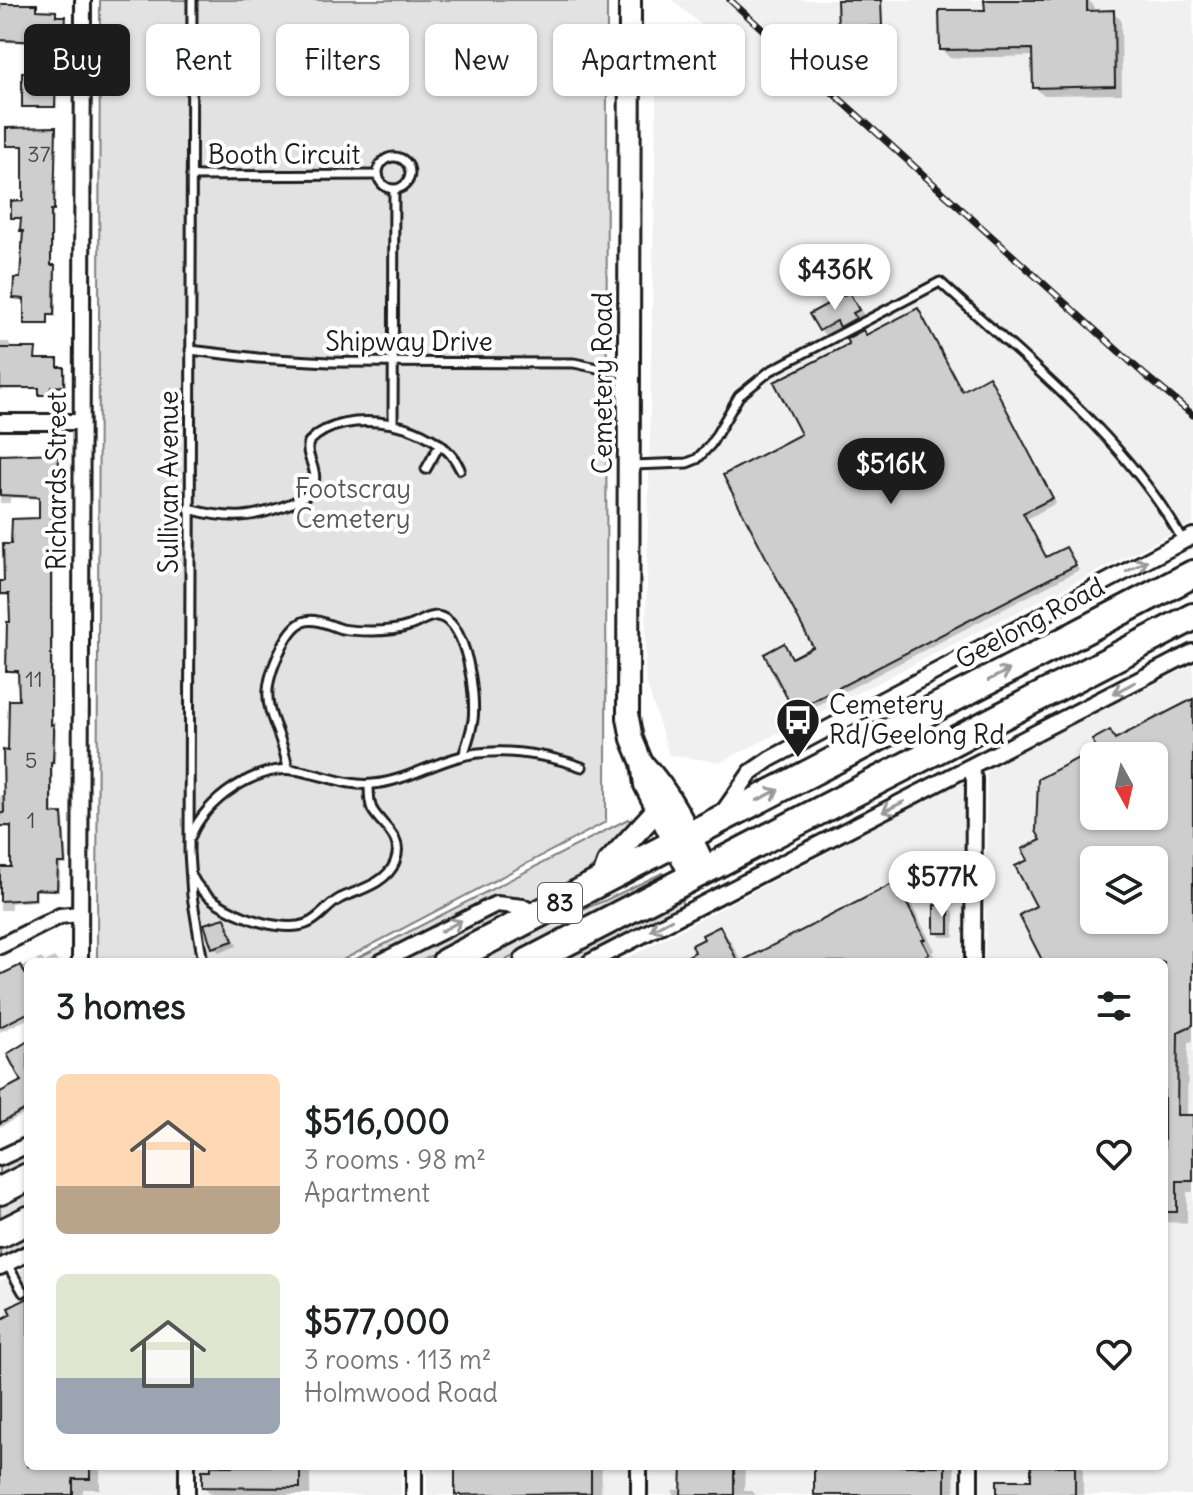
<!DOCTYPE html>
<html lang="en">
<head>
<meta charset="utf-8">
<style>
	body { margin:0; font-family:Delius,sans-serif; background:#f2f2f2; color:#202124; height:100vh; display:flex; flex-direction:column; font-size:30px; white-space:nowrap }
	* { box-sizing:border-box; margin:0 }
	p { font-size:26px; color:#757577 }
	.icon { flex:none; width:44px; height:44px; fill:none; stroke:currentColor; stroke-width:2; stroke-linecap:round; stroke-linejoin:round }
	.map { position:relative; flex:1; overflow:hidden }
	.details { position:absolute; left:24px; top:958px; width:1144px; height:512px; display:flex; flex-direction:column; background:#fff; border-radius:12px; box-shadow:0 2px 6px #0004 }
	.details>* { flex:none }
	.guide { position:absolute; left:24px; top:24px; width:1146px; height:72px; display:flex; gap:16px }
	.needle { width:52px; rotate:172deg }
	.buttons { position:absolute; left:1080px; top:742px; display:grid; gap:16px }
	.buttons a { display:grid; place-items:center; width:88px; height:88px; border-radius:12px; background:#fff; box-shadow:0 2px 6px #0004; font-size:40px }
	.price { position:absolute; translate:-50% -68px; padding:0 18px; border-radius:28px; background:#fff; color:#222; font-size:26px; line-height:52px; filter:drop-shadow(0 2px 4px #0008) }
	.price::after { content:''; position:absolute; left:50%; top:48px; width:24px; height:18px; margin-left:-12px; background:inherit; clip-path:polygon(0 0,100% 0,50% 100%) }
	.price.active { background:#1c1c1c; color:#fff }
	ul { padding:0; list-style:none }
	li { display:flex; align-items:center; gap:24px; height:200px; padding:0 32px }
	li span { display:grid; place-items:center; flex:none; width:224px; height:160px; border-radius:12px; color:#555 }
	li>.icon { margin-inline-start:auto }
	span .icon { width:96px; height:96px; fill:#fffc; stroke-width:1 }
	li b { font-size:34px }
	h2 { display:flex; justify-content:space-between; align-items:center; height:96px; padding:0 32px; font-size:34px }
	.pill { padding:0 28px; border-radius:12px; background:#fff; box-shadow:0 2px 6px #0004; font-size:28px; line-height:72px }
	.pill.active { background:#1c1c1c; color:#fff }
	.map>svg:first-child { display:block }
</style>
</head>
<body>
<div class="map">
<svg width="1193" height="1495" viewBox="0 0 1193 1495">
	<rect width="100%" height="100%" fill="#fff"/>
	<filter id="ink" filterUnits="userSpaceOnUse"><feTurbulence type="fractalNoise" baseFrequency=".0125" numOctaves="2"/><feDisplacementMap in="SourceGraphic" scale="16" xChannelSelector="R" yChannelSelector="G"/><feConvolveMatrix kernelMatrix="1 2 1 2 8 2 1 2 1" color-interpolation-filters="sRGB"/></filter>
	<g filter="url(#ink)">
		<g fill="#f0f0f0" fill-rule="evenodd">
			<polygon points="672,0 1193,0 1193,523 721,762 669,755 645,678 657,59 742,59"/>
			<path d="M1193 665V1495H981V1466H1164V962H985L987 768ZM1094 756H1154V816H1094ZM1094 860H1154V920H1094Z"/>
			<polygon points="966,779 966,962 620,962"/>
			<polygon points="28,1266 28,1466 178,1466 178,1495 0,1495 0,1281"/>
			<polygon points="198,1466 401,1466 401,1495 199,1495"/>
			<rect x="427" y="1466" width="205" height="29"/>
			<rect x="647" y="1466" width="318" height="29"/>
		</g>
		<g fill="#e2e2e2" stroke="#7f7f7f" stroke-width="2">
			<polygon points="100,0 607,0 606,822 339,962 97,962"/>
			<path d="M628 819 635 825C607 853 575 892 533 901 519 904 505 895 489 897L363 962H350Z"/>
			<polygon points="662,873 664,878 658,882 502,962 472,962 543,925 606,900"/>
			<polygon points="680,899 683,904 674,910 575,962 553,962"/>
			<polygon points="504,910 513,910 513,914 419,962 397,962"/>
			<polygon points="28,1153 28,1163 0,1178 0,1167"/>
			<polygon points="28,1191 28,1206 0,1220 0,1205"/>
			<polygon points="28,1233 28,1243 0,1258 0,1247"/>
		</g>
		<g fill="#0003" fill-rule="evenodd">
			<polygon points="880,0 883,27 840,27"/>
			<polygon points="986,0 1088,0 1094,6 1094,12 1113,12 1121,20 1122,94 1043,95 1035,87 1035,56 950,58 942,50 987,12"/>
			<polygon points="0,6 36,6 38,12 55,13 58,18 65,18 67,20 66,44 0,42"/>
			<polygon points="55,73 57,108 26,108 24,106"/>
			<polygon points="55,129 52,267 56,269 56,317 49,316 49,325 28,325 26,300 15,298 22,280 25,233 23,219 13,217 25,203 25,147 8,145"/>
			<polygon points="849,295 857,303 866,319 860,322 863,327 850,334 845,329 828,338 820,330"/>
			<polygon points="918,310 963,392 989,379 994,384 1056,503 1027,519 1048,559 1066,550 1079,570 801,714 796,709 784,646 794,660 816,648 804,435 867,337"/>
			<polygon points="0,342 9,342 12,350 35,350 37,361 57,361 59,369 66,372 66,388 53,388 53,396 43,396 41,389 0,390"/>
			<polygon points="0,452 3,455 57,455 60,458 64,510 63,515 54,517 53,534 53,726 56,729 56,737 55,764 53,764 53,816 61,815 64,818 67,865 61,865 59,891 37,891 37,901 11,903 11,910 0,910 0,869 13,869 13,828 0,828 0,795 4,795 21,701 20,673 11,673 8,670 11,596 0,596 0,583 6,583 13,546 41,520 41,499 10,498 10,503 0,503"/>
			<path d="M1193 701V1041L1188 1043 1187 1117H1193V1192H1187V1223L1164 1222V962H1045L1031 861 1043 841 1040 780 1100 749 1110 733 1118 740ZM1094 756H1154V816H1094ZM1094 860H1154V920H1094Z"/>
			<polygon points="895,885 907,896 935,950 932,952 937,962 745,962"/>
			<polygon points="948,907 954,912 954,937 941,937 936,932"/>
			<polygon points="224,920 229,925 237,946 219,952 214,947"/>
			<polygon points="719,929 730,940 742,962 691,962"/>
			<polygon points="54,957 58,962 33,962 41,958 45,962"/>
			<polygon points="28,964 28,1019 0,1032 0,979"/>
			<polygon points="28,1043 28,1112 0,1127 0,1094 23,1082"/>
			<polygon points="28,1300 28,1466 100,1466 100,1489 83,1489 83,1495 0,1495 0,1322 14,1315"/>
			<polygon points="213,1466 310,1466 310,1495 212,1495 204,1487 213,1472"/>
			<polygon points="453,1466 602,1466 601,1495 457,1495 457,1470"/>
			<polygon points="683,1466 763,1466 745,1468 744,1491 752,1491 756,1495 673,1495 673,1490 683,1490"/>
			<polygon points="816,1466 954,1466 955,1495 816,1495"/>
			<polygon points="1033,1466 1083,1466 1083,1495 999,1493 1033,1482"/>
		</g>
		<g fill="#cecece" stroke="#1c1c1c" stroke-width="2" fill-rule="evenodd">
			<polygon points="837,0 881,0 882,26 838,28"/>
			<polygon points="984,0 1087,0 1087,11 1114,10 1115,86 1033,88 1032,49 940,50 939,10 985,10"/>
			<polygon points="0,4 37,4 37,10 56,11 56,16 66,16 64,43 0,40"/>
			<polygon points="56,71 55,107 22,107 22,72"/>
			<polygon points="56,127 54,210 51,210 51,265 55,265 54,315 48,315 48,324 24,324 24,299 13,298 14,278 20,278 23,231 20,231 21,218 11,218 11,201 23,201 23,146 6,146 6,128"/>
			<polygon points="849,292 859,310 853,313 856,318 840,327 837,321 819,331 809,314"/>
			<polygon points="918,308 962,391 989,376 1053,498 1023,513 1046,557 1066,547 1076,565 794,711 764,654 784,643 792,658 813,647 723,475 801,434 774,382 849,344 846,339 863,330 866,335"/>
			<polygon points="0,348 36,348 35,359 58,359 58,367 64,367 64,386 51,387 51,395 39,395 39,388 0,388"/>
			<polygon points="58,453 62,506 61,513 52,515 51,530 51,725 54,724 54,733 53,762 51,762 51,814 62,813 65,863 58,863 57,890 35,889 35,899 0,901 0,867 11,867 11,826 0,826 0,813 4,813 3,750 8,751 9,700 19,700 18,671 6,671 7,622 10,622 9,594 0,594 0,581 4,581 3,544 11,544 12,519 39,518 39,497 0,495 0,455"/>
			<path d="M1193 699V1025L1178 1032 1177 1115H1193V1181H1177V1212H1164V962H1043L1019 915 1036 906 1015 866 1028 860 1022 849 1041 840 1036 831 1038 779 1094 750V816H1154V756H1101L1092 740 1110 730 1115 739ZM1094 860H1154V920H1094Z"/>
			<polygon points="896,882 925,939 922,940 929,954 921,958 923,962 740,962"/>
			<rect x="934" y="905" width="15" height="28"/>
			<polygon points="225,918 233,941 212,948 204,924"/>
			<polygon points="720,926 738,962 677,962 695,952 692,945 704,939 702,935"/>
			<polygon points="21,965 28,980 28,1013 0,1027 0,975"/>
			<polygon points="28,1041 28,1108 0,1123 0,1092 21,1081 7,1054"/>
			<polygon points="28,1298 28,1466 90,1466 90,1479 73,1479 73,1495 0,1495 0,1320 11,1314 8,1308"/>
			<polygon points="211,1466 300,1466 300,1488 202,1487 202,1470 211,1470"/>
			<polygon points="455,1466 591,1466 591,1493 455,1495"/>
			<polygon points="682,1466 734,1466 734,1495 681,1495"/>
			<rect x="814" y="1466" width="131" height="29"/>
			<polygon points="1031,1466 1075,1466 1075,1495 997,1494 997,1480 1031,1480"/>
		</g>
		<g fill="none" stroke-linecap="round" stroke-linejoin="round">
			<g stroke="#1c1c1c" stroke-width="13">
				<g id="lane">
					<polyline points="192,0 189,852 192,896 203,962"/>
					<circle cx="394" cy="173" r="16"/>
					<polyline points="191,176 378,175"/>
					<polyline points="190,350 258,358 329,362 574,363 626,374"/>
					<polyline points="393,423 394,190"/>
					<path d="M633 465 687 463 697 459 711 444 739 396 770 371 940 282C1025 360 1127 439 1183 541"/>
					<polyline points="426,469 440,444"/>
					<path d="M189 509C230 520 252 519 292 503 302 498 310 496 314 484 318 467 304 456 309 442 344 404 440 422 460 469"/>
					<path d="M288 769C279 714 251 709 282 647 287 637 295 623 306 621 317 618 331 626 342 629 352 631 362 631 372 631 385 631 397 630 409 626 417 624 428 615 437 616 468 620 476 697 473 720 471 733 467 744 463 756"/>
					<path d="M191 836C204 801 256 765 294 770 319 773 347 787 373 784 400 782 428 766 455 758 494 746 544 753 582 767"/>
					<path d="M193 878C206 907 276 935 306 924 320 919 327 905 341 898 359 890 387 883 395 862 405 837 382 827 372 809 369 802 369 793 369 785"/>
					<polyline points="7,1264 23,1292"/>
				</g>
			</g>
			<g stroke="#1c1c1c" stroke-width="20">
				<g id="street">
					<polyline points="0,422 81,422"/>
					<polyline points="970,768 974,779 973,962"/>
					<polyline points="721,815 751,772 770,759 1193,536"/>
					<polyline points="0,946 60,916 79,914"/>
					<polyline points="80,962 83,0"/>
					<polyline points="381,962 496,904 523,907 537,915"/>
					<polyline points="590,962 1193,652"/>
					<polyline points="0,1158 28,1145"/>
					<polyline points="0,1267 28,1253"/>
					<polyline points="187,1495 187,1466"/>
					<polyline points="414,1495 414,1466"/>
					<polyline points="639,1495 639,1466"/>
					<polyline points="970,1495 970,1466"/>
				</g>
			</g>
			<g stroke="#1c1c1c" stroke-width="26">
				<g id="secondary">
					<polyline points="630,0 628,718 632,739 642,763 645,785 692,878"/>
					<path d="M645 766C672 794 690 835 707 870"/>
					<polyline points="601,882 608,863 656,811"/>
				</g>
			</g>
			<g stroke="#1c1c1c" stroke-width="32">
				<g id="highway">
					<polyline points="446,962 1193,574"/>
					<polyline points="528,962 1193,617"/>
					<polyline points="0,1191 28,1177"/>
					<polyline points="0,1234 28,1220"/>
				</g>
			</g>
			<use href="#lane" stroke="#fff" stroke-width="7"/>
			<use href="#street" stroke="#fff" stroke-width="14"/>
			<use href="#secondary" stroke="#fff" stroke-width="20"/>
			<use href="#highway" stroke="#fff" stroke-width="26"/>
			<g stroke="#1c1c1c" stroke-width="7">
				<polyline id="rail" points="730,0 1146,376 1193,415"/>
			</g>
			<use href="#rail" stroke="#fff" stroke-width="4" stroke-dasharray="12" stroke-linecap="butt"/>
		</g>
		<defs><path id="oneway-shaft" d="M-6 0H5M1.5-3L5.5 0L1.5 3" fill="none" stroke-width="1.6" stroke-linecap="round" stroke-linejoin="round" transform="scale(2)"/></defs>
		<g stroke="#999">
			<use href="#oneway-shaft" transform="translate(1137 566) rotate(-28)"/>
			<use href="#oneway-shaft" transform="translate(999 675) rotate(-27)"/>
			<use href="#oneway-shaft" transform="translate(1124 688) rotate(152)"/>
			<use href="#oneway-shaft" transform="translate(768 795) rotate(-27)"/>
			<use href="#oneway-shaft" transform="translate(893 807) rotate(153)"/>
			<use href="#oneway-shaft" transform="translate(661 925) rotate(152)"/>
			<use href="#oneway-shaft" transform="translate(451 926) rotate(-28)"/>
		</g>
	</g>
	<defs>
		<g id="bus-pin" transform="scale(2.3)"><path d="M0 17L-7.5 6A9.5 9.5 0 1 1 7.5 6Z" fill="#1c1c1c" stroke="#fff"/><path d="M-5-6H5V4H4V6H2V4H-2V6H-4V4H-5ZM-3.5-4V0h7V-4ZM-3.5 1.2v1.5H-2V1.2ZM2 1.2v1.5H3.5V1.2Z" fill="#fff"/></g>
	</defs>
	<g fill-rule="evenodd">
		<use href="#bus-pin" x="798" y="720"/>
	</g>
	<g text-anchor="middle" stroke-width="8" stroke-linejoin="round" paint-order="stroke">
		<g font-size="22" fill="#484848">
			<text x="39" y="162">37</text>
			<text x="34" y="687">11</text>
			<text x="31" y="768">5</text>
			<text x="31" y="828">1</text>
		</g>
		<rect fill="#fff" stroke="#606060" stroke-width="2" x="538" y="883" width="44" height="40" rx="6"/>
		<g font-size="24" font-weight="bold" fill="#1c1c1c">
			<text x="560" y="911">83</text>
		</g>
		<g font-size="26" fill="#1c1c1c" stroke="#fff">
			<text x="284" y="164">Booth Circuit</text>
			<text x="409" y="351">Shipway Drive</text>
			<text transform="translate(603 383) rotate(-90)" y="9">Cemetery Road</text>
			<text transform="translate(57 481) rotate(-90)" y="9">Richards Street</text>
			<text transform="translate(169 482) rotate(-90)" y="9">Sullivan Avenue</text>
			<text transform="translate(1030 623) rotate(-28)" y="9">Geelong Road</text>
		</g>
		<g font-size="26" fill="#575757" stroke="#fff">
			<text x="353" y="498">Footscray<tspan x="353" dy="30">Cemetery</tspan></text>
		</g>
		<g font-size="26" fill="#1c1c1c" stroke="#fff" text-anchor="start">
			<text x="829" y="714">Cemetery<tspan x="829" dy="30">Rd/Geelong Rd</tspan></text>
		</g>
	</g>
</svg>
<div class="buttons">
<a><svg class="needle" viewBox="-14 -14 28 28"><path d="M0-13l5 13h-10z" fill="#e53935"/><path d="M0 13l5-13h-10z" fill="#757577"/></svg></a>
<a><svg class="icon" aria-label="layers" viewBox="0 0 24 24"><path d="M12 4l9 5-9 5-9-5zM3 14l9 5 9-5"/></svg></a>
</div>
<b class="price" style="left:835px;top:312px">$436K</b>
<b class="price active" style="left:891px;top:506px">$516K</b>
<b class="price" style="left:942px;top:919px">$577K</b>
<div class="guide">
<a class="pill active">Buy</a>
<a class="pill">Rent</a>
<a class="pill">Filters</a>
<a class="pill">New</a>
<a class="pill">Apartment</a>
<a class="pill">House</a>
</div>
<section class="details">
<h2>3 homes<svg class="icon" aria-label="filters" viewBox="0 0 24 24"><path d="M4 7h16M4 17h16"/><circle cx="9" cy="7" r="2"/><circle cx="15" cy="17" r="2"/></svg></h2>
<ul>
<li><span style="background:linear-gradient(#ffd9b3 70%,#b9a48a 0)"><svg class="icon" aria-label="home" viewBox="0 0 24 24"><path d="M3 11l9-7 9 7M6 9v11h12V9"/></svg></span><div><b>$516,000</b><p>3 rooms · 98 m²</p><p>Apartment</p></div><svg class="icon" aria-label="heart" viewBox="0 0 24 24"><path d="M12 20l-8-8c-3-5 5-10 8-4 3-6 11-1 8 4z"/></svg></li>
<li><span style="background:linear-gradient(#dfe7d0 65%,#9aa5b1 0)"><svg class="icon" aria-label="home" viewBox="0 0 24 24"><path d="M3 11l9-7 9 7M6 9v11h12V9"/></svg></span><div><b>$577,000</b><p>3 rooms · 113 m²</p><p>Holmwood Road</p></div><svg class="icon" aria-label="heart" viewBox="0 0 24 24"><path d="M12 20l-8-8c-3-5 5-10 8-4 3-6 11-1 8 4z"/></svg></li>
</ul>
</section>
</div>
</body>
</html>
